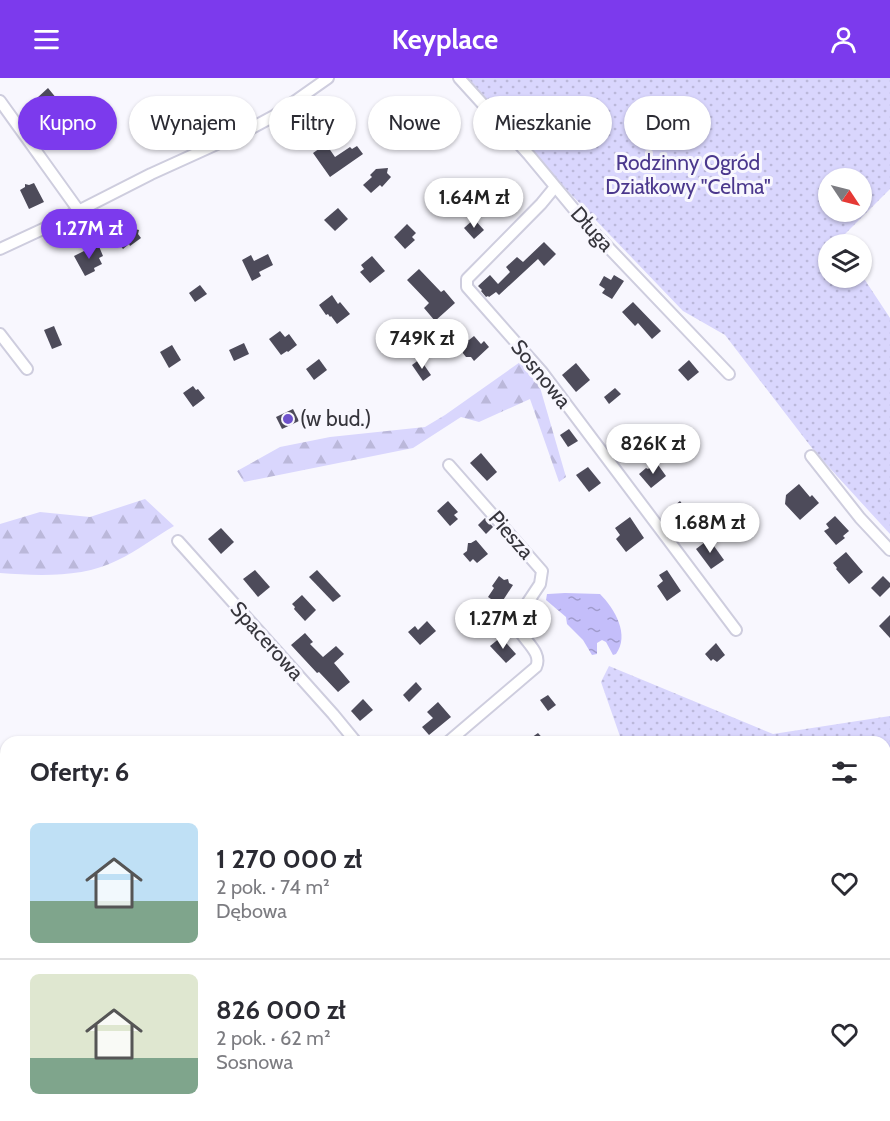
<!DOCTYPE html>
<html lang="pl">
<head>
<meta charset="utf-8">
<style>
	body { margin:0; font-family:Cabin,sans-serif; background:#f2f2f3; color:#2b2b33; height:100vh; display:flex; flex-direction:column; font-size:22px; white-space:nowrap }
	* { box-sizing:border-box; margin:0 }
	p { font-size:20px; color:#7c7c81 }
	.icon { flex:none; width:33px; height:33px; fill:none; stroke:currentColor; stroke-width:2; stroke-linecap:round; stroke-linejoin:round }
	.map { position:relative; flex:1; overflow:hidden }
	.details { position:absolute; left:0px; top:658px; width:891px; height:386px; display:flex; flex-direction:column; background:#fff; border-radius:18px 18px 0 0; box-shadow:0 2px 4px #0004 }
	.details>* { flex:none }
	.hud { position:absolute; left:18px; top:18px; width:855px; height:54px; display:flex; gap:12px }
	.needle { width:39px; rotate:125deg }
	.buttons { position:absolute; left:818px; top:90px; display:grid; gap:12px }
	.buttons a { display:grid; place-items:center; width:54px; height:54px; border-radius:50%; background:#fff; box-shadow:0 2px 4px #0004; font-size:30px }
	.price { position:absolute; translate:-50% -51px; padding:0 14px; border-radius:21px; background:#fff; color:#222; font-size:20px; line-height:39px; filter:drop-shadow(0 2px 3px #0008) }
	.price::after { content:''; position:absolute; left:50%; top:36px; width:18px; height:14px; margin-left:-9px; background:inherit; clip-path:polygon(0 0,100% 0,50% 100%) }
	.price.active { background:#7c3aed; color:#fff }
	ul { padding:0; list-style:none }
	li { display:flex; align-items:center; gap:18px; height:150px; padding:0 30px }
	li+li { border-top:2px solid #e1e1e2 }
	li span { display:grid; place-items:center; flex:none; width:168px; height:120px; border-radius:9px; color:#555 }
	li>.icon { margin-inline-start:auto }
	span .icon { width:72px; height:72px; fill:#fffc; stroke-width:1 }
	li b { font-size:26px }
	h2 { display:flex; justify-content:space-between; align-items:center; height:72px; padding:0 30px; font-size:26px }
	.pill { padding:0 21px; border-radius:27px; background:#fff; box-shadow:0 2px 4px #0004; font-size:21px; line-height:54px }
	.pill.active { background:#7c3aed; color:#fff }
	header { display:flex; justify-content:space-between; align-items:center; height:78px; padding:0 30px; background:#7c3aed; color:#fff; font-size:27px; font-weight:700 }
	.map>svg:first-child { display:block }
</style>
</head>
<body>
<header><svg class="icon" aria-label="menu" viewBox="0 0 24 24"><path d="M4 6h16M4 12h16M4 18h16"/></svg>Keyplace<svg class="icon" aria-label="person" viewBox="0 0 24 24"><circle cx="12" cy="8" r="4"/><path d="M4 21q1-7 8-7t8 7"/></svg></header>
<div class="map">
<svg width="890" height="1043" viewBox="0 0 890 1043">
	<defs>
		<pattern id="forest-firs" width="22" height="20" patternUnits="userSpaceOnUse" patternTransform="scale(1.5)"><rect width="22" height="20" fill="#d9d6fd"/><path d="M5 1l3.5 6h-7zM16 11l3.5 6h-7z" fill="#bbb8da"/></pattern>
		<pattern id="garden-dots" width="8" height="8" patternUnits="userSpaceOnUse" patternTransform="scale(1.5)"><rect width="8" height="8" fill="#d9d6fd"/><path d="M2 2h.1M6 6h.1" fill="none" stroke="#bbb8da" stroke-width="1.8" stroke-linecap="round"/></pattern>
		<pattern id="water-ripples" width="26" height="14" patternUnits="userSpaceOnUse" patternTransform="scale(1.5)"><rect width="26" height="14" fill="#c4befa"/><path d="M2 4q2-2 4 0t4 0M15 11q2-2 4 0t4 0" fill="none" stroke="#a09bcc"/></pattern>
	</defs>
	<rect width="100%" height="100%" fill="#f8f7fe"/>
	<g fill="url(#forest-firs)">
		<polygon points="523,282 537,299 566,399 559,404 530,321 479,344 461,339 413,370 244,404 237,393 280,369 330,359 425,349 445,337"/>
		<path d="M145 421 174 448C155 459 137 473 118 482 83 500 39 498 0 495V446L40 434 90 439Z"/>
	</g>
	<g fill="url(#garden-dots)" fill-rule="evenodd">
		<path d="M465 0H890V111L839 162 841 166H828V200H861V196L890 240V456L815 374 725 257 683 233 563 108ZM828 100H861V134H828Z"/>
		<polygon points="609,588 773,656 890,638 890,713 885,715 885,664 622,664 601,604"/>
	</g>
	<path fill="url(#water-ripples)" d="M565 515 600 516C615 531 630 557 616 576L613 577 606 564 602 562 597 565V576L592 577 583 562 567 546 566 539 546 522 547 516H548Z"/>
	<g fill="#4d4b5a">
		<polygon points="48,10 57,21 53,25 26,46 20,38 40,24 37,20"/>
		<polygon points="184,34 192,44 179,54 176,50 152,69 140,53 158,40 164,48"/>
		<polygon points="72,40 80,50 79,51 82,55 74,61 71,58 63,64 55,54"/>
		<polygon points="326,66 335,79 350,69 352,71 357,68 363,76 330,99 313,75"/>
		<polygon points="388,90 387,95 391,99 382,109 380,107 371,115 363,107 372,99 370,97 376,91"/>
		<polygon points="34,105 44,124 29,131 20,112 25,109 25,106 29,107"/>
		<polygon points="487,106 489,109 493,106 499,116 487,124 478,111"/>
		<polygon points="338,130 348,141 335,153 324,142"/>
		<polygon points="474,141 484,152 474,161 464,150"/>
		<polygon points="407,146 416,155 412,159 415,162 405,171 394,159"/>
		<polygon points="131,147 135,151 139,152 138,156 141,160 130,168 129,166 123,171 116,162 122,157 120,155"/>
		<polygon points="544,164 556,176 544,188 538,181 499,217 496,214 489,219 488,218 486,219 481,213 482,212 478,208 490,197 498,206 510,194 506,189 517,179 523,184"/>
		<polygon points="98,166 103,178 99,180 102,186 94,190 95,193 85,198 74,178"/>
		<polygon points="268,176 273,187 259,194 261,198 252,203 242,182 251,177 254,183"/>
		<polygon points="372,178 385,193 370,205 360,194 364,191 361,187"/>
		<polygon points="419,191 441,214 444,212 455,225 435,243 424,230 429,225 407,202"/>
		<polygon points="614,197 624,203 612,221 602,215 605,211 599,207 604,198 611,202"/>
		<polygon points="200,207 207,216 195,224 189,215"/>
		<polygon points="332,217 338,226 340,224 350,236 337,246 331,238 330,239 328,236 326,237 319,227"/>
		<polygon points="633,224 661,253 652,261 638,245 635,248 622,234"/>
		<polygon points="54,248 62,267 52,271 44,252"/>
		<polygon points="280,253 285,259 289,256 297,267 288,274 287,273 281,277 269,261"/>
		<polygon points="474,258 481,266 484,263 489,269 474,283 471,279 466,279 462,274 467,269 460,260 469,262"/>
		<polygon points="244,265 249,276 234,283 229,272"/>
		<polygon points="172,267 181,282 169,290 160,274"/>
		<polygon points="319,281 327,292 314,302 306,291"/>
		<polygon points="420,281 431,297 423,303 412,287"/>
		<polygon points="689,282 699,294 688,303 678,292"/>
		<polygon points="576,285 590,302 576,314 562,297"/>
		<polygon points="193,308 196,312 198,311 205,320 193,329 183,315"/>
		<polygon points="615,310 621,316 609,326 604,319"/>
		<polygon points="293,331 299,343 282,351 276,339"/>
		<polygon points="569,351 578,363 568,369 560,357"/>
		<polygon points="655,354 662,363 653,370 645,361"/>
		<polygon points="481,375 497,394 487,403 470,385"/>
		<polygon points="656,384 666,398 651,410 639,396 646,390 648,391"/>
		<polygon points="588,389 601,405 589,414 576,397"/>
		<polygon points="799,406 810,419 812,417 819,425 800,442 785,426 786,417"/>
		<polygon points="448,423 458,434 454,437 458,441 450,448 437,433"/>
		<polygon points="680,423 691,438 689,440 693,444 683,451 680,447 678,448 670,438 672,437 669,432"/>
		<polygon points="835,438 849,453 843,458 845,460 836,467 824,453 829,450 826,446"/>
		<polygon points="630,439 644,460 626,474 616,461 620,457 615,450"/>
		<polygon points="485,440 493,449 486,456 478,447"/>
		<polygon points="221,450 234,464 221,476 208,461"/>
		<polygon points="709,461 724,482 711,491 696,471"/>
		<polygon points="476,462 488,476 477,485 473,481 470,484 463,476 467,473 468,465 471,465"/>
		<polygon points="846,474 863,494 849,506 836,491 837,490 833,485"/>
		<polygon points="255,492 270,509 258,519 243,501"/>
		<polygon points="317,492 341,518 333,524 309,499"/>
		<polygon points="667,492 681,513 667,523 657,508 663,503 659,497"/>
		<polygon points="499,498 504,502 508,501 509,505 513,507 500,527 488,519 494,510 492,508"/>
		<polygon points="883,498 890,505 890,509 880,519 871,510"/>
		<polygon points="302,517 316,532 305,543 294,531 295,529 292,526"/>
		<polygon points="890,537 890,560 879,548"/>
		<polygon points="427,543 436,553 420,567 408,554 415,548 418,552"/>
		<polygon points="305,555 313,564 310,566 323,579 336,568 344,576 334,585 350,604 338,614 319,594 317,595 291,567"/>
		<polygon points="501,559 516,576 506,585 490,568"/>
		<polygon points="716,565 725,577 717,584 713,581 711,583 705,576"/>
		<polygon points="416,604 422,611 409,624 403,617"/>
		<polygon points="548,617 556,627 548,633 540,622"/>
		<polygon points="363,621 373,632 360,643 351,633"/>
		<polygon points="438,624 451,639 429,657 422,649 433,640 427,634"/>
		<polygon points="538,655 546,664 525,664"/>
	</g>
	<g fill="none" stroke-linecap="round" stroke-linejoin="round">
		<g stroke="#cecdde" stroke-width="14">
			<g id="street">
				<polyline points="459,0 529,77 588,148 729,296"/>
				<polyline points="0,23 79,133"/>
				<polyline points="555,109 541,126 467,201 467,209 542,294 736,552"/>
				<polyline points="0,171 43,151 151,96 248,52 274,38 328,0"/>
				<polyline points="0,256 27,291"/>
				<polyline points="811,378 860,440 890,472"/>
				<polyline points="178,463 333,636 356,664"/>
				<path d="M448 664 536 589C544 572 517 560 516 542L540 506 542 493 449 387"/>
				<polyline points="0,783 6,783"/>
				<polyline points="886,790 890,799"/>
				<polyline points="0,940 6,948"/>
				<polyline points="885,948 890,946"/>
				<polyline points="297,1038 307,1043"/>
				<polyline points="639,1038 642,1043"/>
				<polyline points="773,1038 774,1043"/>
			</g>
		</g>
		<use href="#street" stroke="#fff" stroke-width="10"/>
	</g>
	<circle fill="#6e52cb" stroke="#f8f7fe" stroke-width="2" cx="288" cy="341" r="6"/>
	<g text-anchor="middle" stroke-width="6" stroke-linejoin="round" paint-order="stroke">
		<g font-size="21" fill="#4b388d" stroke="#f8f7fe">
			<text x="688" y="92">Rodzinny Ogród<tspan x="688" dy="24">Działkowy "Celma"</tspan></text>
		</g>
		<g font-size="21" fill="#36353c" stroke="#f8f7fe">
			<text transform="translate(592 151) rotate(48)" y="7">Długa</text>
			<text transform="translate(541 296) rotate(51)" y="7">Sosnowa</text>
			<text transform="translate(511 457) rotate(49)" y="7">Piesza</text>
			<text transform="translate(267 563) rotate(48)" y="7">Spacerowa</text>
		</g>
		<g font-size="21" fill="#36353c" stroke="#f8f7fe" text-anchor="start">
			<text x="300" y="348">(w bud.)</text>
		</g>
	</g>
</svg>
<div class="buttons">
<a><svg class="needle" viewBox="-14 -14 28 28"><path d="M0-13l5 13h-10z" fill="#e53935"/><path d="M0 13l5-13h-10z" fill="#7c7c81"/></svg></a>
<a><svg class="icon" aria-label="layers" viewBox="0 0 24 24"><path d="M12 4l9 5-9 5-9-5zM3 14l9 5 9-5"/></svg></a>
</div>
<b class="price" style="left:474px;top:151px">1.64M zł</b>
<b class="price active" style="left:89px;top:182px">1.27M zł</b>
<b class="price" style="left:422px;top:292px">749K zł</b>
<b class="price" style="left:653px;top:397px">826K zł</b>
<b class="price" style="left:710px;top:476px">1.68M zł</b>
<b class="price" style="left:503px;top:572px">1.27M zł</b>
<div class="hud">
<a class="pill active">Kupno</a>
<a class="pill">Wynajem</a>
<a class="pill">Filtry</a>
<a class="pill">Nowe</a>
<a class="pill">Mieszkanie</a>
<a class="pill">Dom</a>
</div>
<section class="details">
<h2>Oferty: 6<svg class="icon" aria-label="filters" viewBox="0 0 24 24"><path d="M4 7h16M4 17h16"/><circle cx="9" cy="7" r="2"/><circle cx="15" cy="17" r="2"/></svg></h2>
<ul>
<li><span style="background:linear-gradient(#bfe0f5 65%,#7fa58c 0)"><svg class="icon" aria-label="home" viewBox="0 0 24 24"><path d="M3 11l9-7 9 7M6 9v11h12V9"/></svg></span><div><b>1 270 000 zł</b><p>2 pok. · 74 m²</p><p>Dębowa</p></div><svg class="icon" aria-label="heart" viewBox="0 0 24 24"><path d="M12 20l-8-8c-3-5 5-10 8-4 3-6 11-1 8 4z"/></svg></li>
<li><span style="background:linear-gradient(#dfe7d0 70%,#7fa58c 0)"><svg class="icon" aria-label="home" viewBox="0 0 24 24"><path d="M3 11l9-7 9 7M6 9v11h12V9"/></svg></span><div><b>826 000 zł</b><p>2 pok. · 62 m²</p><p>Sosnowa</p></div><svg class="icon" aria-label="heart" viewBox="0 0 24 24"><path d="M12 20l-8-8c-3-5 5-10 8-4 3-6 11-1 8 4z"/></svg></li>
</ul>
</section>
</div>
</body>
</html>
